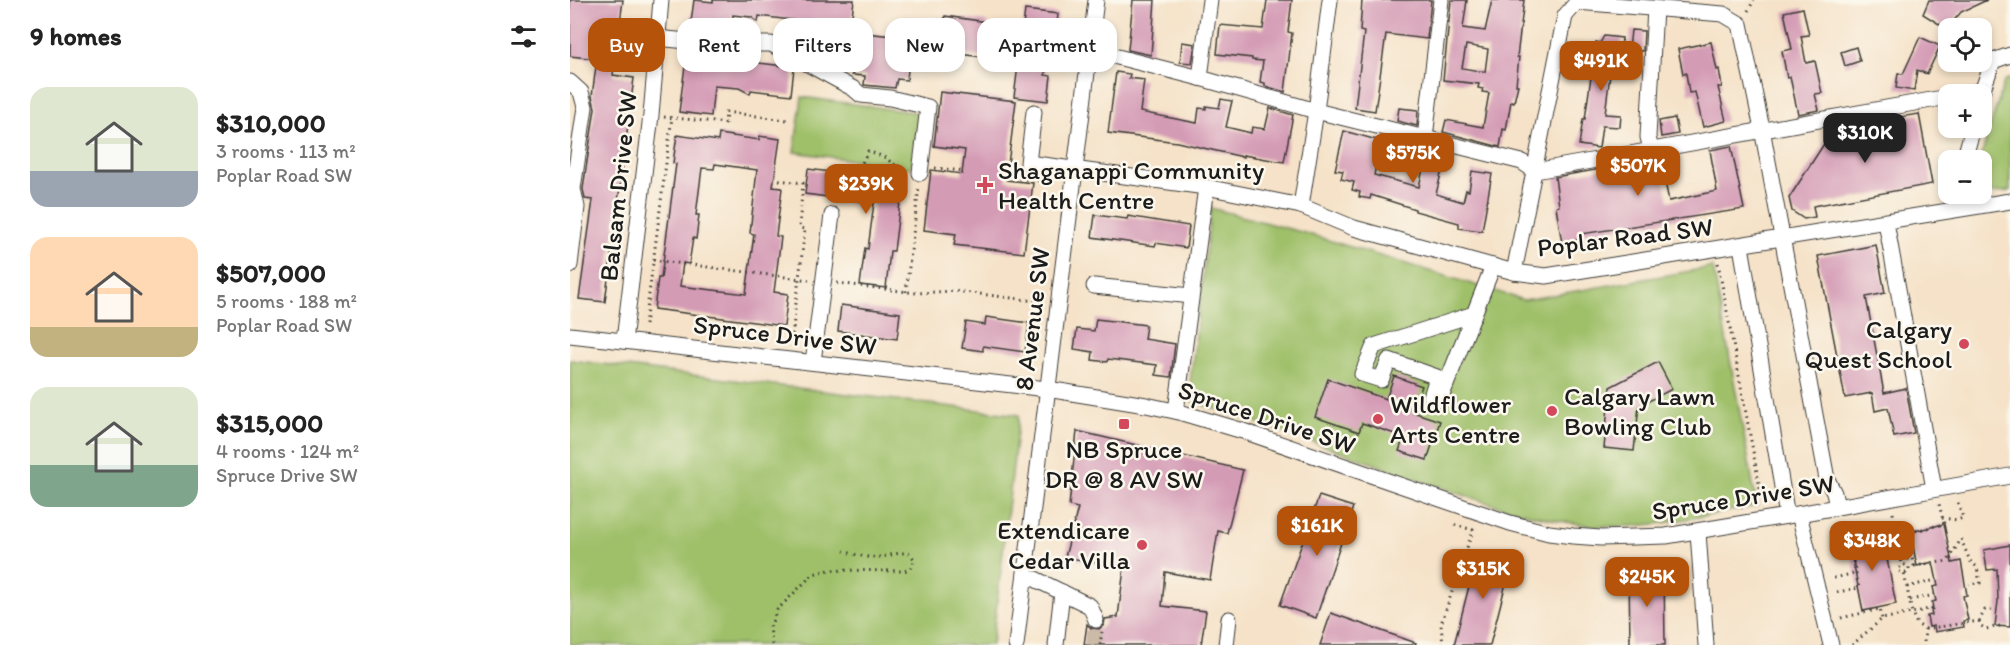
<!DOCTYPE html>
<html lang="en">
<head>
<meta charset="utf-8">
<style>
	body { margin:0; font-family:Itim,sans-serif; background:#f6f6f6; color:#222; height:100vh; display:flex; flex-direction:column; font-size:22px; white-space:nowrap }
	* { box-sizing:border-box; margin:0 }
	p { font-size:20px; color:#767676 }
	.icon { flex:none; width:33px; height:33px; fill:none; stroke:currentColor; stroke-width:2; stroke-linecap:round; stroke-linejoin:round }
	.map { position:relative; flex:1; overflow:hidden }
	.sheet { display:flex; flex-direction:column; background:#fff; width:570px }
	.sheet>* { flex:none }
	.banner { position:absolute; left:18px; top:18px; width:570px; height:54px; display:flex; gap:12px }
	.buttons { position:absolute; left:1368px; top:18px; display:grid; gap:12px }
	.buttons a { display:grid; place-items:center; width:54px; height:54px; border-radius:12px; background:#fff; box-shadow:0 3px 9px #0003; font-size:30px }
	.price { position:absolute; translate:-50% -51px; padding:0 14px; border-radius:12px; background:#b45309; color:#fff; font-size:20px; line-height:39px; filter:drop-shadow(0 2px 3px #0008) }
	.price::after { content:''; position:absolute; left:50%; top:36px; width:18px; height:14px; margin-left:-9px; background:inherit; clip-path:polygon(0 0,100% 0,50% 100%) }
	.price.current { background:#222; color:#fff }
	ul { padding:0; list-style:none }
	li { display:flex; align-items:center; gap:18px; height:150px; padding:0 30px }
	li span { display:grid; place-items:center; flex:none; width:168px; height:120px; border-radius:18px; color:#555 }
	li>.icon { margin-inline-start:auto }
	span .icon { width:72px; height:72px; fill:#fffc; stroke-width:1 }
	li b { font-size:26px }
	h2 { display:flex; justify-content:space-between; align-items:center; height:72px; padding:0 30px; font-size:26px }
	.chip { padding:0 21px; border-radius:18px; background:#fff; box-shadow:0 3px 9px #0003; font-size:21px; line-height:54px }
	.chip.current { background:#b45309; color:#fff }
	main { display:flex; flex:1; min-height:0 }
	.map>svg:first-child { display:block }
</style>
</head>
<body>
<main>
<section class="sheet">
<h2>9 homes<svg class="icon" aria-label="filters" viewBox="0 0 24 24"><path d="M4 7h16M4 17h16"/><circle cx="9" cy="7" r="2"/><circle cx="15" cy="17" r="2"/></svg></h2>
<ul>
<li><span style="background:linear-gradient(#dfe7d0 70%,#9aa5b1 0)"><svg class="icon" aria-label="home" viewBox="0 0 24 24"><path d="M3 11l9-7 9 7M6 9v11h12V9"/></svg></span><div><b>$310,000</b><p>3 rooms · 113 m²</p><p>Poplar Road SW</p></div></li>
<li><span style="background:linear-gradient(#ffd9b3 75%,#c2b280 0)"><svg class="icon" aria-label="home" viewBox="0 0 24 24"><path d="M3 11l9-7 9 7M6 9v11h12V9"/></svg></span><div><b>$507,000</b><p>5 rooms · 188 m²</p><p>Poplar Road SW</p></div></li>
<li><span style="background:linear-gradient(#dfe7d0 65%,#7fa58c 0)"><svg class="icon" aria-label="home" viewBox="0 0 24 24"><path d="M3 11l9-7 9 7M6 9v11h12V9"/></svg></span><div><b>$315,000</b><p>4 rooms · 124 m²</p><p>Spruce Drive SW</p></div></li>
</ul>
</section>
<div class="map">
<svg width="1440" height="645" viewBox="0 0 1440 645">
	<rect width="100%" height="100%" fill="#fbf7ec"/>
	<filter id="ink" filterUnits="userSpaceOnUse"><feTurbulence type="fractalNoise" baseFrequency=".0167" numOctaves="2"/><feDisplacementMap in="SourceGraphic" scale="12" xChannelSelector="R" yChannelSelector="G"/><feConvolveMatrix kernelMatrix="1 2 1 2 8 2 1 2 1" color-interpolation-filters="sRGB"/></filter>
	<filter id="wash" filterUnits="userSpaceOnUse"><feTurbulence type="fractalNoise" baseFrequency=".008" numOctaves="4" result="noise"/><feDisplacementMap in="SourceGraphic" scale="24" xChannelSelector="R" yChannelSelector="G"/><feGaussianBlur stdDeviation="1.35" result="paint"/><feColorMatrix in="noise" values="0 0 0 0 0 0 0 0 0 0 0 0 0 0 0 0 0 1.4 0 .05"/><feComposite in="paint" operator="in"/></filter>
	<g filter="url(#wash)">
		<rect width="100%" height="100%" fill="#f5e2c8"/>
		<g fill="#9fc069" stroke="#5e6e42" stroke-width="1.5">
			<polygon points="1440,78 1440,191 1424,193 1413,191 1412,188 1410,160 1434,82"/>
			<polygon points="232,97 349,113 341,168 224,152"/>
			<path d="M641 208 735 233 954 300 1143 267 1187 506C1132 515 1073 532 1016 525 947 516 881 491 815 468 750 444 684 421 618 400Z"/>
			<polygon points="0,360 449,415 422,645 0,645"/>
		</g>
		<g id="blocks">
			<g fill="#d49bb5" fill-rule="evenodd">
				<polygon points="0,0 53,0 43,75 64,78 35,302 9,299 23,200 15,199 13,189 25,108 22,96 27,59 0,56"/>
				<polygon points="124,0 143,2 143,0 284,0 280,31 229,25 229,21 189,16 188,22 181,17 163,15 162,27 144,25 143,30 133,24 121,22"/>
				<polygon points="563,0 585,0 581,55 558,50"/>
				<polygon points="697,0 722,0 718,32 722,33 715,92 695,86 695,83 690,82 693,61 682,60 682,58 647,54 650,25 693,29"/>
				<polygon points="792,0 861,0 857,39 816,34 805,111 785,108 794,32 790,31"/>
				<path d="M881 0H897L893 28 915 31 922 0H954L947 57H949L946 85H948L944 102 941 101 936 130 933 129 930 147 873 132 876 120 913 127 919 93 912 92 913 89 908 88 909 84 873 80ZM896 45 918 49 915 72 892 68Z"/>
				<polygon points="1359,0 1417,0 1391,12 1377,29 1353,14"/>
				<polygon points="1233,8 1239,35 1231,36 1236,63 1245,61 1252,93 1245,94 1249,110 1228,114 1220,77 1217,78 1212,51 1222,49 1214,12"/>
				<polygon points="455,10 488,14 484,51 478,51 475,75 481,76 478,101 444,97"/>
				<polygon points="375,16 417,22 414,39 421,40 418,58 370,51"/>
				<polygon points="1061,30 1074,31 1073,51 1059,50"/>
				<polygon points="287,32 331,37 329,47 340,49 337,80 327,79 325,88 294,85 295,76 282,75"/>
				<polygon points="1034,36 1052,38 1049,63 1046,63 1046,68 1041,67 1035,114 1051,115 1050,127 1032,126 1029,148 1009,145 1013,119 1015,119 1026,42 1030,43"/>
				<polygon points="1350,37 1370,46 1357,74 1347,70 1344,91 1326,88 1328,73 1333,74"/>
				<polygon points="612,42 625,44 622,63 610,62"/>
				<polygon points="1141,42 1147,70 1149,69 1152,87 1148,87 1156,121 1133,127 1125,92 1119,93 1116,73 1113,74 1108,49"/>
				<polygon points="1286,47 1290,61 1275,66 1271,52"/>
				<polygon points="117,51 148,55 147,62 180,66 181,62 222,67 224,68 221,95 181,90 180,94 169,88 144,86 141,116 109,112"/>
				<polygon points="546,72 560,74 559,78 574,80 570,112 627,123 629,108 636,109 636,106 649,108 651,99 662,101 656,127 681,133 682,127 695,129 700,108 723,115 714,162 673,155 673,157 607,142 538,133"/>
				<polygon points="370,92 446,101 436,180 463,183 454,253 384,245 386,234 354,230 361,170 392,174 395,150 364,146"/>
				<polygon points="829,108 848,110 847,126 827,121"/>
				<polygon points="1349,114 1362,184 1243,206 1245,217 1234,219 1222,211 1219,198 1263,130 1283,127 1282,124"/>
				<polygon points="1105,118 1108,134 1091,137 1089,121"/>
				<polygon points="774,131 811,141 804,175 849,187 857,150 876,154 866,194 893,202 896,190 899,191 902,171 922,174 912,231 889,228 889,223 845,211 845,209 801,195 800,199 789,197 790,192 782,190 784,182 771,179 773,171 765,170"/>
				<path d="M149 134 189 140V136L210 139 203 187 212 188 206 236 211 237 204 292 218 294 214 326 84 309 88 278H91L106 164 103 163 107 135 148 141ZM145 164 187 170 180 233 184 234 176 294 110 286 113 263 119 264 123 238 126 239 129 215H126L132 168 144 169Z"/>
				<polygon points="1161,146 1174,209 1011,234 1012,239 992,243 986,207 989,206 985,177 1071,162 1072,167 1091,163 1099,201 1147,191 1140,150"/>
				<polygon points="238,169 305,178 305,174 329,177 326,201 330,202 324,251 320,251 316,288 290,285 295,248 298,249 304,203 235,194"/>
				<polygon points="525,215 557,219 558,216 619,226 616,248 586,243 585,246 522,237"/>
				<polygon points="1306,245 1315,293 1296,297 1314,393 1336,388 1344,433 1324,437 1318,408 1305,411 1302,393 1275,398 1248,256"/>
				<polygon points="271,305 330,313 327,339 268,331"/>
				<polygon points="416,317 459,323 455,352 413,346 413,351 392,348 396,322 415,325"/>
				<polygon points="526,319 576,325 574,339 605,344 601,377 586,375 587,365 538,359 537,362 522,360 523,352 504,349 507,329 524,331"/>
				<polygon points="1088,362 1102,389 1069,406 1064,451 1034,448 1040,387"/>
				<polygon points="824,376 852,386 843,412 870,421 857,460 829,451 834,437 792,423 789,432 745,417 758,379 816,399"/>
				<polygon points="507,431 673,470 657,533 648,531 640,580 595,572 592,606 636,611 631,645 514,645 517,624 521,628 529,629 534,625 535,619 548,617 554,568 495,557 508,508 499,506"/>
				<polygon points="749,496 783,507 746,618 710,605"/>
				<polygon points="1374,524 1382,563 1391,561 1397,595 1393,596 1398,620 1393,621 1394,627 1365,632 1364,626 1359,627 1357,616 1362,615 1361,610 1363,609 1362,602 1366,601 1363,587 1368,586 1363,562 1347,566 1340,532"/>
				<polygon points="1312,534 1326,604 1293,611 1279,541"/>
				<polygon points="1440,545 1440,627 1425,626 1428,601 1427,569 1417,570 1414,550"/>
				<polygon points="908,551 942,560 920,645 884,645"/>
				<polygon points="1059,572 1094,572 1095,645 1060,645"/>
				<polygon points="761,613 846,643 845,645 750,645"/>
			</g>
		</g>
	</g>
	<g filter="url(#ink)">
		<use href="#blocks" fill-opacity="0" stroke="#3d3a36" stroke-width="1.5"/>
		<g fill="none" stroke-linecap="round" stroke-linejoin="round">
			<polyline stroke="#cabaa6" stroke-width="15" stroke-dasharray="15 8" stroke-linecap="butt" points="524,645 526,620"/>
			<g stroke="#3d3a36" stroke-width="17">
				<g id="minor">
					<polyline points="640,0 630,78 746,111 952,162 965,171 1378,97"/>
					<polyline points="86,38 149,44 201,44 284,89 291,95 320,98 358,107 350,173"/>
					<polyline points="520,50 630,78"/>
					<polyline points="0,82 11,92 15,107 3,189 7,207 0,265"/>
					<polyline points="1392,94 1412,91"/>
					<polyline points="1411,94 1423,61 1440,55"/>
					<polyline points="464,112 458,163 636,187 731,206 784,228 944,272 976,276 1440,201"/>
					<polyline points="855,138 871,0"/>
					<polyline points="1081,150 1078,137 1085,8"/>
					<polyline points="1394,160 1403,128"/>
					<polyline points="1386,194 1387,209"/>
					<polyline points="731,206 746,111 760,0"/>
					<polyline points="1316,222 1364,489"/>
					<polyline points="1171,246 1217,516"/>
					<polyline points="944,272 995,16 1007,2 1153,14 1170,24 1192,129 1257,479 1264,493 1267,507"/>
					<polyline points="524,286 621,296"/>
					<polyline points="904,314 870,400 861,397 867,377 819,360 811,380 792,374 804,346 904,314 923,266"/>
					<polyline points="0,335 477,389 576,405 609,412 673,431 940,523 979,533 1003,536 1031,538 1096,536 1217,516 1440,476"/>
					<polyline points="54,341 81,115 91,0"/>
					<polyline points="243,362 262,215"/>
					<polyline points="606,411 636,187"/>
					<polyline points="1229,514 1261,645"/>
					<polyline points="1128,532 1136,645"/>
					<polyline points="455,578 465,579 520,606 526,620"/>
					<polyline points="446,645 526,0"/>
					<polyline points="486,645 492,592"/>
					<polyline points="656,645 659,619"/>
				</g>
			</g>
			<g stroke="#3d3a36" stroke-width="3" stroke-dasharray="1.5 4.5" stroke-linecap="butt">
				<polyline points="1178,11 1184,0"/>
				<polyline points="94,117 155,123 156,112 217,120"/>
				<polyline points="365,168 393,171"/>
				<polyline points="293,174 291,165 298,151 314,157 336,173"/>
				<polyline points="437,177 472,181"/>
				<polyline points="209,180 233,183 229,228 235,229 221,344"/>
				<polyline points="83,260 239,280"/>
				<polyline points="1148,263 1191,494 1171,508"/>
				<polyline points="267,283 346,293 385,291 474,302"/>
				<polyline points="336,292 349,186"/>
				<polyline points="75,325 102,117"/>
				<polyline points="1323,513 1332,564 1338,566 1339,568 1336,573 1331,573 1328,570 1332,564"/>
				<polyline points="1372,518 1387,520 1393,518 1387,500"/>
				<polyline points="1328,535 1374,524 1369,504"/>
				<polyline points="1331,560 1342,558 1344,566 1343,567"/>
				<polyline points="1344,566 1378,561 1391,539 1400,561 1407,567 1410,583 1399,584"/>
				<polyline points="1264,578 1286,573"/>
				<polyline points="1337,587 1366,580"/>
				<polyline points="1267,592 1289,588 1275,523"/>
				<polyline points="1340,600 1365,595"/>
				<polyline points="1271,618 1310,609 1312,619"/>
				<polyline points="1409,621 1411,626 1416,629 1430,626"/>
				<polyline points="1355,629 1409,621 1415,610 1426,610"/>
				<polyline points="1354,642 1355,629 1347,624 1342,613 1363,608"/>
				<path d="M202 645 200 627 207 610 243 574 259 570 334 571 340 569 345 560 339 553C329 552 319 556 309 557 297 558 285 555 274 551"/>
				<polyline points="530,645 532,632"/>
				<polyline points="873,645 871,624 903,530 882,524"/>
				<polyline points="1282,645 1312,619 1342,613 1334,573"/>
			</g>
			<use href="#minor" stroke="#fff" stroke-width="15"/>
		</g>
	</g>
	<g fill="#d1495b" stroke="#fbf7ec" stroke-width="2">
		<path d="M412 176h6v6h6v6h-6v6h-6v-6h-6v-6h6z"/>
		<circle cx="1394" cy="344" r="6"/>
		<circle cx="982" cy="411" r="6"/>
		<circle cx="808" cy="419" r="6"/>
		<rect x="548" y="418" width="12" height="12" rx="3"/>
		<circle cx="572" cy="545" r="6"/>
	</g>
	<g text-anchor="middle" stroke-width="5" stroke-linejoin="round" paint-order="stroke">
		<g font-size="26" fill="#1c1c1c" stroke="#fbf7ec" text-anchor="start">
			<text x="428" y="179">Shaganappi Community<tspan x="428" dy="30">Health Centre</tspan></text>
			<text x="1382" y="338" text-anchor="end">Calgary<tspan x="1382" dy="30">Quest School</tspan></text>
			<text x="994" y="405">Calgary Lawn<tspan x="994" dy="30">Bowling Club</tspan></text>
			<text x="820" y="413">Wildflower<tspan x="820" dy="30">Arts Centre</tspan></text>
			<text x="554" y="458" text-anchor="middle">NB Spruce<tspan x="554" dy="30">DR @ 8 AV SW</tspan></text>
			<text x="560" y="539" text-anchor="end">Extendicare<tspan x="560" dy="30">Cedar Villa</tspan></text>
		</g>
		<g font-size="26" fill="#1c1c1c" stroke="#fbf7ec">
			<text transform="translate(48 186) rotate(-84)" y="9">Balsam Drive SW</text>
			<text transform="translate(1055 237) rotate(-7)" y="9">Poplar Road SW</text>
			<text transform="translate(462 319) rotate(-83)" y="9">8 Avenue SW</text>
			<text transform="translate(215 335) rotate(7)" y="9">Spruce Drive SW</text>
			<text transform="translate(697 417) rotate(18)" y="9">Spruce Drive SW</text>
			<text transform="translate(1173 497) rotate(-9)" y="9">Spruce Drive SW</text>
		</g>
	</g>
</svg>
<div class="buttons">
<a><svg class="icon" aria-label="locate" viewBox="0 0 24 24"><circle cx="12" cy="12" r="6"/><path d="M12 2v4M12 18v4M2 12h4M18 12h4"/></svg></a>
<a>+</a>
<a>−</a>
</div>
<b class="price" style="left:1031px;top:92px">$491K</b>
<b class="price current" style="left:1295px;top:164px">$310K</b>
<b class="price" style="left:843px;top:184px">$575K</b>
<b class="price" style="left:1068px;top:197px">$507K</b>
<b class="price" style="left:296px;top:215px">$239K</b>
<b class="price" style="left:747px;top:557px">$161K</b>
<b class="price" style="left:1302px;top:572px">$348K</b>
<b class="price" style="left:913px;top:600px">$315K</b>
<b class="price" style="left:1077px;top:608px">$245K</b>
<div class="banner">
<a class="chip current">Buy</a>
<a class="chip">Rent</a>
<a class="chip">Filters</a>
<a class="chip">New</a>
<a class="chip">Apartment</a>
</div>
</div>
</main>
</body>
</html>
